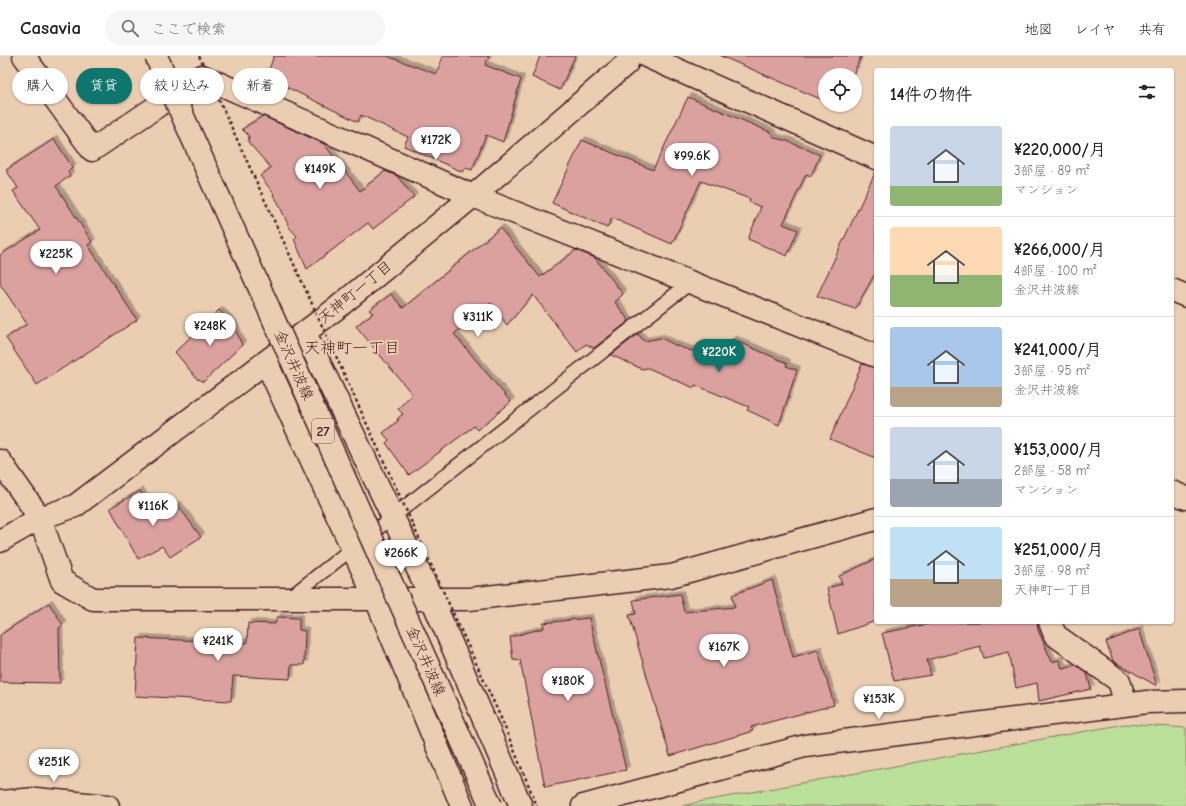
<!DOCTYPE html>
<html lang="ja">
<head>
<meta charset="utf-8">
<style>
	body { margin:0; font-family:"Comic Neue","Klee One",sans-serif; background:#f6f6f6; color:#222; height:100vh; display:flex; flex-direction:column; font-size:15px; white-space:nowrap }
	* { box-sizing:border-box; margin:0 }
	p { font-size:13px; color:#767676 }
	.icon { flex:none; width:22px; height:22px; fill:none; stroke:currentColor; stroke-width:2; stroke-linecap:round; stroke-linejoin:round }
	.map { position:relative; flex:1; overflow:hidden }
	.sheet { position:absolute; left:874px; top:12px; width:300px; height:556px; display:flex; flex-direction:column; background:#fff; border-radius:4px; box-shadow:0 1px 3px #0004 }
	.sheet>* { flex:none }
	.hud { position:absolute; left:12px; top:12px; width:380px; height:36px; display:flex; gap:8px }
	.controls { position:absolute; left:818px; top:12px; display:grid; gap:8px }
	.controls a { display:grid; place-items:center; width:44px; height:44px; border-radius:50%; background:#fff; box-shadow:0 1px 3px #0004; font-size:20px }
	.price { position:absolute; translate:-50% -34px; padding:0 9px; border-radius:14px; background:#fff; color:#222; font-size:13px; line-height:26px; filter:drop-shadow(0 1px 2px #0008) }
	.price::after { content:''; position:absolute; left:50%; top:24px; width:12px; height:9px; margin-left:-6px; background:inherit; clip-path:polygon(0 0,100% 0,50% 100%) }
	.price.current { background:#0f766e; color:#fff }
	ul { padding:0; list-style:none }
	li { display:flex; align-items:center; gap:12px; height:100px; padding:0 16px }
	li+li { border-top:1px solid #e0e0e0 }
	li span { display:grid; place-items:center; flex:none; width:112px; height:80px; border-radius:4px; color:#555 }
	li>.icon { margin-inline-start:auto }
	span .icon { width:48px; height:48px; fill:#fffc; stroke-width:1 }
	li b { font-size:17px }
	h2 { display:flex; justify-content:space-between; align-items:center; height:48px; padding:0 16px; font-size:17px }
	.tag { padding:0 14px; border-radius:18px; background:#fff; box-shadow:0 1px 3px #0004; font-size:14px; line-height:36px }
	.tag.current { background:#0f766e; color:#fff }
	header { display:flex; align-items:center; gap:24px; box-sizing:border-box; height:56px; padding:0 20px; background:#fff; border-bottom:1px solid #e0e0e0 }
	header strong { font-size:19px }
	nav { display:flex; gap:22px; margin-inline-start:auto; font-size:14px }
	.search { width:280px; height:36px; background:#f6f6f6; display:flex; align-items:center; gap:10px; box-sizing:border-box; padding:0 14px; border-radius:22px; color:#767676; font-size:15px }
	.map>svg:first-child { display:block }
</style>
</head>
<body>
<header>
<strong>Casavia</strong>
<div class="search"><svg class="icon" aria-label="search" viewBox="0 0 24 24"><circle cx="10" cy="10" r="6"/><path d="M15 15l6 6"/></svg>ここで検索</div>
<nav><a>地図</a><a>レイヤ</a><a>共有</a></nav>
</header>
<div class="map">
<svg width="1186" height="750" viewBox="0 0 1186 750">
	<defs>
		<filter id="shadow"><feDropShadow dx="3.5" dy="-3.5" stdDeviation="0" flood-color="#0004"/></filter>
	</defs>
	<rect width="100%" height="100%" fill="#ebceb1"/>
	<filter id="ink" filterUnits="userSpaceOnUse"><feTurbulence type="fractalNoise" baseFrequency=".025" numOctaves="2"/><feDisplacementMap in="SourceGraphic" scale="8" xChannelSelector="R" yChannelSelector="G"/><feConvolveMatrix kernelMatrix="1 2 1 2 8 2 1 2 1" color-interpolation-filters="sRGB"/></filter>
	<g filter="url(#ink)">
		<polygon fill="#bbe09a" stroke="#828062" points="1125,668 1186,672 1186,750 683,750 698,746"/>
		<g fill="#dba19f" stroke="#4a1f2b" filter="url(#shadow)">
			<polygon points="274,0 387,0 436,18 443,0 489,0 485,9 521,23 503,86 486,79 472,114 465,112 463,116 404,90 408,81 361,59 358,66 266,21"/>
			<polygon points="540,0 575,0 560,34 532,21"/>
			<polygon points="721,0 861,0 853,19 825,19 825,45"/>
			<polygon points="688,41 770,76 775,82 787,85 820,99 811,120 806,118 783,168 798,174 787,200 748,183 761,151 749,146 750,143 701,125 672,188 612,162 607,172 552,147 582,84 653,114"/>
			<polygon points="263,60 324,88 360,135 385,115 397,120 414,141 373,173 368,167 307,213 294,183 297,180 289,171 278,146 273,139 274,138 260,120 271,112 248,86 249,80 242,73"/>
			<polygon points="54,83 73,112 68,115 70,120 56,130 92,186 88,189 137,264 37,329 6,282 27,268 0,228 0,199 40,174 13,135 18,132 6,114"/>
			<polygon points="876,115 876,216 855,253 817,240"/>
			<polygon points="500,172 540,221 576,194 595,202 623,238 615,246 629,265 594,292 586,288 577,296 533,239 507,269 491,247 454,278 511,346 477,374 474,370 409,419 386,387 389,384 383,377 399,364 397,363 403,358 398,353 412,338 356,270 373,257 369,254 391,238 403,252"/>
			<polygon points="219,254 233,268 242,289 203,326 199,323 198,324 175,296"/>
			<polygon points="638,278 644,285 661,282 677,290 692,295 696,293 723,305 732,283 787,307 786,310 797,314 779,369 747,354 749,351 695,329 694,332 648,312 642,313 611,299"/>
			<polygon points="862,308 876,312 876,402 830,383"/>
			<polygon points="140,435 156,464 177,448 201,481 170,501 162,490 138,503 110,452"/>
			<polygon points="876,503 876,565 838,578 827,532 842,528 839,520"/>
			<polygon points="772,524 793,601 818,594 834,649 751,671 753,675 670,700 629,559 636,558 633,544 680,538 684,556 735,551 732,539"/>
			<polygon points="49,547 63,569 59,572 60,627 0,626 0,579"/>
			<polygon points="277,561 299,562 299,574 305,575 304,609 291,609 290,623 233,620 231,645 135,640 138,582 247,587 248,567 275,568"/>
			<polygon points="589,562 626,714 545,731 520,604 513,603 510,581 544,572 543,567"/>
			<polygon points="939,566 1037,566 1038,574 1052,606 1059,604 1062,612 1076,609 1087,617 1091,633 1039,645 1037,627 1016,632 1009,596 984,602 980,590 927,604 931,619 894,625 882,577"/>
			<polygon points="1139,573 1157,630 1113,605 1106,586"/>
		</g>
		<g fill="none" stroke-linecap="round" stroke-linejoin="round">
			<g stroke="#4a1f2b" stroke-width="16">
				<polyline id="lane" points="288,543 691,226"/>
			</g>
			<g stroke="#4a1f2b" stroke-width="25">
				<g id="street">
					<polyline points="24,0 92,94 202,20 473,140 876,300"/>
					<polyline points="646,0 876,102"/>
					<polyline points="1172,234 1186,240"/>
					<polyline points="305,277 432,543 521,750"/>
					<polyline points="266,306 376,543 462,750"/>
					<polyline points="0,405 40,462 62,525 93,543 469,543 671,520 876,463"/>
					<polyline points="1172,436 1186,442"/>
					<polyline points="0,485 40,462 75,450 337,252 473,140 627,7 630,0"/>
					<polyline points="1050,566 1055,579 1119,625 1126,648"/>
					<polyline points="0,746 36,743 108,750"/>
					<polyline points="583,750 805,690 1147,646 1186,645"/>
				</g>
			</g>
			<use href="#lane" stroke="#ebceb1" stroke-width="13"/>
			<use href="#street" stroke="#ebceb1" stroke-width="22"/>
			<g stroke="#4a1f2b" stroke-width="25" stroke-linecap="butt">
				<polyline id="primary-bridge" points="156,0 491,750"/>
			</g>
			<polyline stroke="#4a1f2b" stroke-width="2.5" stroke-dasharray="3 3" stroke-linecap="butt" points="199,0 501,662 537,750"/>
			<use href="#primary-bridge" stroke="#ebceb1" stroke-width="22"/>
		</g>
	</g>
	<g text-anchor="middle" stroke-width="4" stroke-linejoin="round" paint-order="stroke">
		<rect fill="#ebceb1" stroke="#7a5453" stroke-width="1" x="312" y="363" width="22" height="24" rx="3"/>
		<g font-size="14" font-weight="bold" fill="#4a1f2b">
			<text x="323" y="380">27</text>
		</g>
		<g font-size="15" fill="#4a1f2b" stroke="#ebceb1">
			<text transform="translate(355 236) rotate(-39)" y="5">天神町一丁目</text>
			<text transform="translate(294 309) rotate(66)" y="5">金沢井波線</text>
			<text transform="translate(426 605) rotate(66)" y="5">金沢井波線</text>
		</g>
		<g font-size="16" fill="#4a1f2b" stroke="#ebceb1">
			<text x="352" y="297">天神町一丁目</text>
		</g>
	</g>
</svg>
<div class="controls">
<a><svg class="icon" aria-label="locate" viewBox="0 0 24 24"><circle cx="12" cy="12" r="6"/><path d="M12 2v4M12 18v4M2 12h4M18 12h4"/></svg></a>
</div>
<b class="price" style="left:436px;top:105px">¥172K</b>
<b class="price" style="left:692px;top:121px">¥99.6K</b>
<b class="price" style="left:320px;top:134px">¥149K</b>
<b class="price" style="left:56px;top:219px">¥225K</b>
<b class="price" style="left:478px;top:282px">¥311K</b>
<b class="price" style="left:210px;top:291px">¥248K</b>
<b class="price current" style="left:719px;top:317px">¥220K</b>
<b class="price" style="left:153px;top:471px">¥116K</b>
<b class="price" style="left:401px;top:518px">¥266K</b>
<b class="price" style="left:218px;top:606px">¥241K</b>
<b class="price" style="left:724px;top:612px">¥167K</b>
<b class="price" style="left:568px;top:646px">¥180K</b>
<b class="price" style="left:879px;top:664px">¥153K</b>
<b class="price" style="left:54px;top:727px">¥251K</b>
<div class="hud">
<a class="tag">購入</a>
<a class="tag current">賃貸</a>
<a class="tag">絞り込み</a>
<a class="tag">新着</a>
</div>
<section class="sheet">
<h2>14件の物件<svg class="icon" aria-label="filters" viewBox="0 0 24 24"><path d="M4 7h16M4 17h16"/><circle cx="9" cy="7" r="2"/><circle cx="15" cy="17" r="2"/></svg></h2>
<ul>
<li><span style="background:linear-gradient(#c9d6e8 75%,#8fb573 0)"><svg class="icon" aria-label="home" viewBox="0 0 24 24"><path d="M3 11l9-7 9 7M6 9v11h12V9"/></svg></span><div><b>¥220,000/月</b><p>3部屋 · 89 m²</p><p>マンション</p></div></li>
<li><span style="background:linear-gradient(#ffd9b3 60%,#8fb573 0)"><svg class="icon" aria-label="home" viewBox="0 0 24 24"><path d="M3 11l9-7 9 7M6 9v11h12V9"/></svg></span><div><b>¥266,000/月</b><p>4部屋 · 100 m²</p><p>金沢井波線</p></div></li>
<li><span style="background:linear-gradient(#a9c7e8 75%,#b9a48a 0)"><svg class="icon" aria-label="home" viewBox="0 0 24 24"><path d="M3 11l9-7 9 7M6 9v11h12V9"/></svg></span><div><b>¥241,000/月</b><p>3部屋 · 95 m²</p><p>金沢井波線</p></div></li>
<li><span style="background:linear-gradient(#c9d6e8 65%,#9aa5b1 0)"><svg class="icon" aria-label="home" viewBox="0 0 24 24"><path d="M3 11l9-7 9 7M6 9v11h12V9"/></svg></span><div><b>¥153,000/月</b><p>2部屋 · 58 m²</p><p>マンション</p></div></li>
<li><span style="background:linear-gradient(#bfe0f5 65%,#b9a48a 0)"><svg class="icon" aria-label="home" viewBox="0 0 24 24"><path d="M3 11l9-7 9 7M6 9v11h12V9"/></svg></span><div><b>¥251,000/月</b><p>3部屋 · 98 m²</p><p>天神町一丁目</p></div></li>
</ul>
</section>
</div>
</body>
</html>
